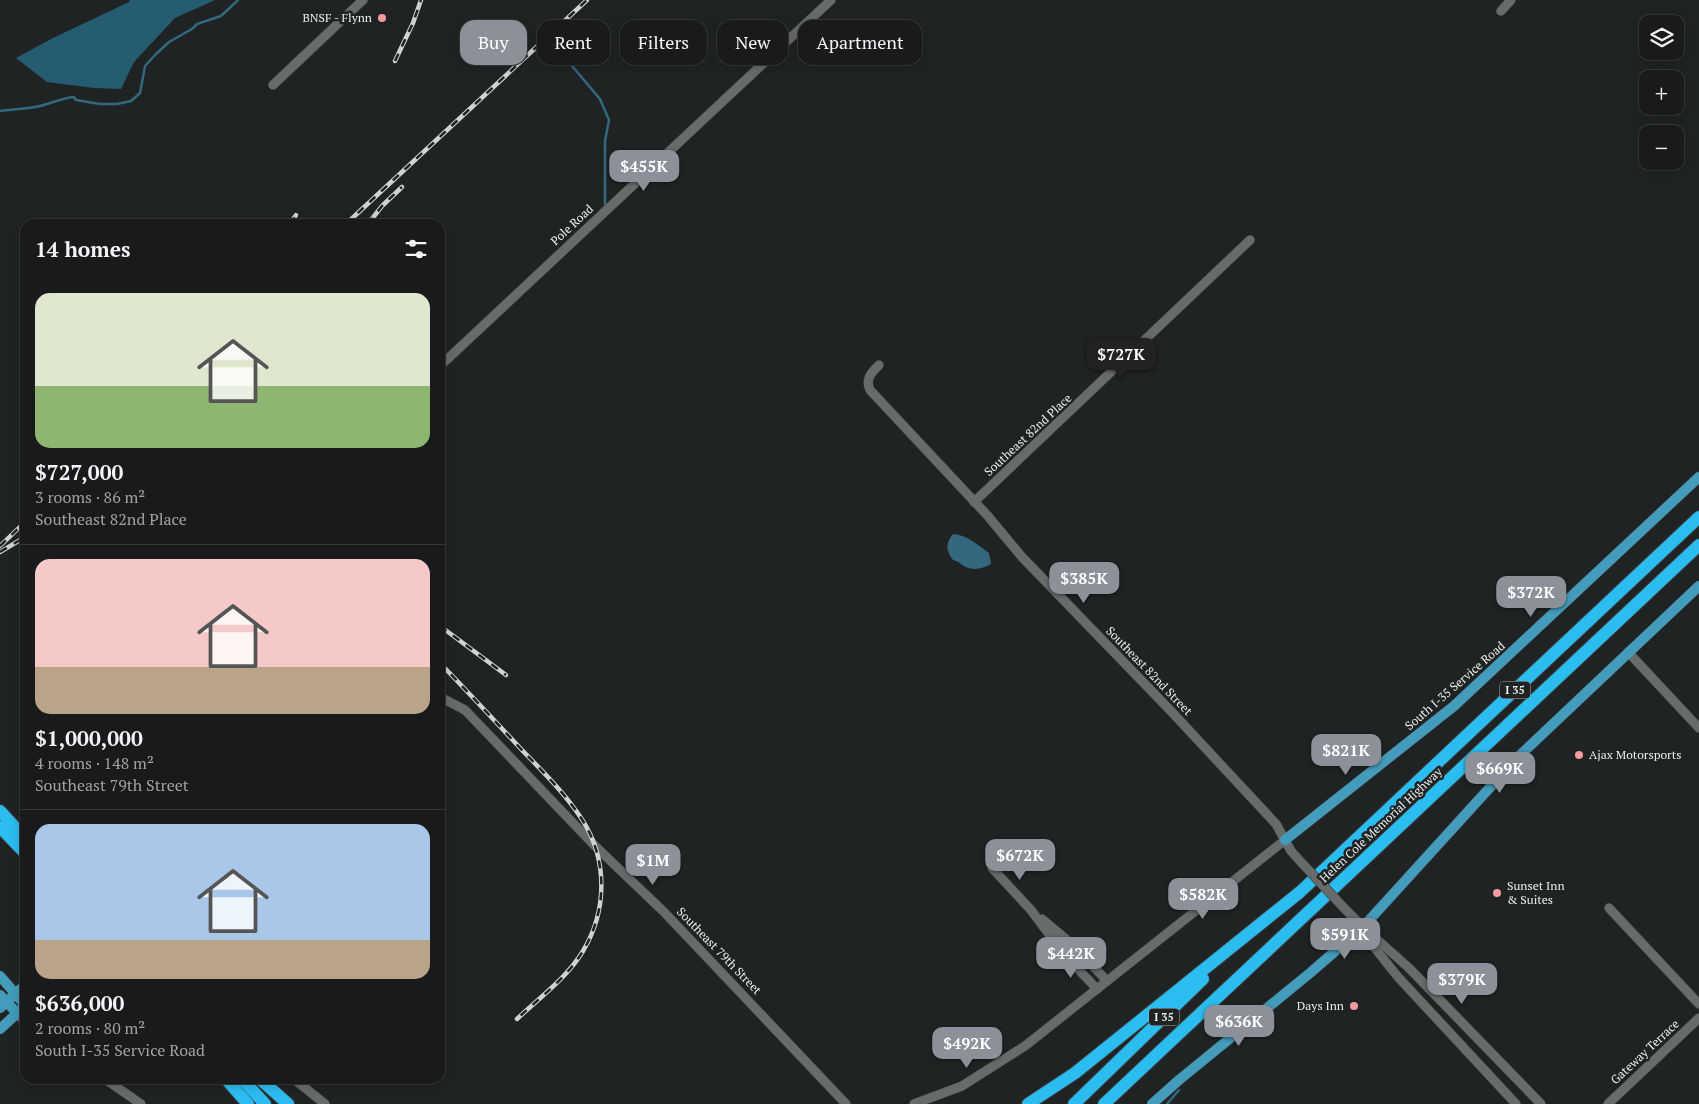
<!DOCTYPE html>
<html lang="en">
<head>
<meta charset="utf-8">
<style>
	body { margin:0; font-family:"PT Serif",serif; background:#212324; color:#f1f3f6; height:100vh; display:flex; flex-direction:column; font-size:19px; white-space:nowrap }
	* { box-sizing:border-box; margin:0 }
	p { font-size:16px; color:#9fa1a3 }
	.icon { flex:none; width:28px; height:28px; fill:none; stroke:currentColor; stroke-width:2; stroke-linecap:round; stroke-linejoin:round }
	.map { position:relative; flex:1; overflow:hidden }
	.side { position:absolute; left:20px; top:219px; width:425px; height:865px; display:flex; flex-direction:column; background:#181a1b; border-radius:15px; box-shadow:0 2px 12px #0003,0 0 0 1px #36383a }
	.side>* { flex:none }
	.hud { position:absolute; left:460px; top:20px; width:475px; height:45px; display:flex; gap:10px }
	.tools { position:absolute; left:1639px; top:15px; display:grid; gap:10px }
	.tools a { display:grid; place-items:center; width:45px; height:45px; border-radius:10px; background:#181a1b; box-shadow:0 2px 12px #0003,0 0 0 1px #36383a; font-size:25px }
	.price { position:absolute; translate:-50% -42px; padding:0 11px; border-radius:10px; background:#8c9099; color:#fff; font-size:16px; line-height:32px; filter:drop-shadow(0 1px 2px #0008) }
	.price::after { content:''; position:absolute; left:50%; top:30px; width:15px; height:11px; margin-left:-8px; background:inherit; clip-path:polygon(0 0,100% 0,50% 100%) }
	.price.selected { background:#222; color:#fff }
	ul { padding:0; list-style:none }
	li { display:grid; align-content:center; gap:10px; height:265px; padding:0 15px }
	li+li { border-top:1px solid #36383a }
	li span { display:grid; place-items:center; height:155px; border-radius:15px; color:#555 }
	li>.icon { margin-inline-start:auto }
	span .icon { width:90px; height:90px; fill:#fffc; stroke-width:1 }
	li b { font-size:21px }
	h2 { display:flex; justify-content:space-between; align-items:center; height:60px; padding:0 15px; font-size:21px }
	.chip { padding:0 18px; border-radius:15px; background:#181a1b; box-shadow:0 2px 12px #0003,0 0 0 1px #36383a; font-size:18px; line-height:45px }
	.chip.selected { background:#8c9099; color:#fff }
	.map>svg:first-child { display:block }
</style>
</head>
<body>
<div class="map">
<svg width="1699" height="1104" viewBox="0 0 1699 1104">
	<rect width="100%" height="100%" fill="#202324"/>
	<polygon fill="#265c72" points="130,0 215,0 175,18 134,62 121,89 94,88 47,82 16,58 53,38 129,2"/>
	<path fill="#33687f" d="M953 534C967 535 978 545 989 553L991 564C983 569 972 571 964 566 959 563 958 561 953 560 946 550 945 544 953 534Z"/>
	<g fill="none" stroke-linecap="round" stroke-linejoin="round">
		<g stroke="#33687f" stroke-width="2.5">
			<polyline points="556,47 600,99 609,120 605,141 605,208"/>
			<path d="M0 111C13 109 27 109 40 106 52 103 62 98 74 97L76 100 100 104H117L131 101 140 93 145 66 155 55 169 42 192 29 197 24 221 16 238 0"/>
			<polyline points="1167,1104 1179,1090"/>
		</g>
		<g stroke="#3b3d3e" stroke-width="10">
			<g id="minor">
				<polyline points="1501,11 1511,0"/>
				<polyline points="273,85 363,0"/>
				<path d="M879 365C871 373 865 379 870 390L987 515 1022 557 1169 709 1276 824 1291 851 1301 862"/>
				<polyline points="440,366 831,0"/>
				<polyline points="974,502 1250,240"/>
				<polyline points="1628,652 1699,728"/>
				<polyline points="440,697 465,710 594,845 664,912 720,971 846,1104"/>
				<polyline points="992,868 1031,910 1063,953 1097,989"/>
				<polyline points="1344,908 1363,927 1409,968 1541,1104"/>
				<polyline points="1609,908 1699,1004"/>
				<polyline points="1042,919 1073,945 1107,981"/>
				<polyline points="1365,932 1374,947 1398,977 1516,1104"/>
				<polyline points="17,1013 25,1022"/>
				<polyline points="105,1079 141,1104"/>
				<polyline points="294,1079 325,1104"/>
				<polyline points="914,1104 962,1086 1025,1046 1285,840"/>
				<polyline points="1608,1104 1699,1018"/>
			</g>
		</g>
		<g stroke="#3b3d3e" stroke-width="11">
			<g id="major">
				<polyline points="1285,840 1454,706 1699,477"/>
				<polyline points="0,976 25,1005"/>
				<polyline points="0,995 17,1013"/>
				<polyline points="0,1008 25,985"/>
				<polyline points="0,1029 25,1006"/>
				<polyline points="1152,1104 1179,1080 1310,973 1363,927 1515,760 1699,586"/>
			</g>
		</g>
		<g stroke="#3b3d3e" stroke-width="14">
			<g id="highway">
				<polyline points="0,811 25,838"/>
				<polyline points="0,827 25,853"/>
				<polyline points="226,1079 248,1104"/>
				<polyline points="242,1079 265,1104"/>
				<polyline points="260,1079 288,1104"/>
				<polyline points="1028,1104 1075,1073 1300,892 1699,517"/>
				<polyline points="1074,1104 1203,979"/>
				<polyline points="1104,1104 1699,545"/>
			</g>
		</g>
		<use href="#minor" stroke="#686b6c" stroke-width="9"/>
		<use href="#major" stroke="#439cbb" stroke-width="10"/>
		<use href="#highway" stroke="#2bbdf0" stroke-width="12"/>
		<g stroke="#d0d2d3" stroke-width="4.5">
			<g id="rail">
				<polyline points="395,61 413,23 421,0"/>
				<polyline points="290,224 296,215"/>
				<polyline points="346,224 587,0"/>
				<polyline points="368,224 382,206 402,187"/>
				<polyline points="0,546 25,522"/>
				<polyline points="0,552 25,537"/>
				<polyline points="440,626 506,675"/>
				<path d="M440 663C467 691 494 720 521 749 543 772 566 794 583 821 608 861 607 911 583 951 567 978 539 998 517 1019"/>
			</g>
		</g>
		<use href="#rail" stroke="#202324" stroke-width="2.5" stroke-dasharray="8" stroke-linecap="butt"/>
		<g stroke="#3b3d3e" stroke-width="10" stroke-linecap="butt">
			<polyline id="minor-bridge" points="1301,862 1344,908"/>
		</g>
		<use href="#minor-bridge" stroke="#686b6c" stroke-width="9"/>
	</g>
	<g fill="#f59b9d" stroke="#202324" stroke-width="2">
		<circle cx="382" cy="18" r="5"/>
		<circle cx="1579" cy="755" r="5"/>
		<circle cx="1497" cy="893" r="5"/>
		<circle cx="1354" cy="1006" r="5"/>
	</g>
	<g text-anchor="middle" stroke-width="5" stroke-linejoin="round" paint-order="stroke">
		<g fill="#202324" stroke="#adb0b1" stroke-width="1">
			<rect x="1500" y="681.5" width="30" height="17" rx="4"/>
			<rect x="1149" y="1008.5" width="30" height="17" rx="4"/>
		</g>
		<g font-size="11" font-weight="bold" fill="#eaeced">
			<text x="1515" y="694">I 35</text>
			<text x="1164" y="1021">I 35</text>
		</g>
		<g font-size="12" fill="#eaeced" stroke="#202324" text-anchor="end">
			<text x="372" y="22">BNSF - Flynn</text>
			<text x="1589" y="759" text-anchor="start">Ajax Motorsports</text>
			<text x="1507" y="890" text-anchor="start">Sunset Inn<tspan x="1507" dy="14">&amp; Suites</tspan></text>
			<text x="1344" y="1010">Days Inn</text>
		</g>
		<g font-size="12" fill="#eaeced" stroke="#202324">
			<text transform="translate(572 225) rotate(-43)" y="4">Pole Road</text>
			<text transform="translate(1028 435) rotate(-43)" y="4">Southeast 82nd Place</text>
			<text transform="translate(1149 671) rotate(46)" y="4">Southeast 82nd Street</text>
			<text transform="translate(1455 686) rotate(-41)" y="4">South I-35 Service Road</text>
			<text transform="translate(1381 825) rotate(-43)" y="4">Helen Cole Memorial Highway</text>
			<text transform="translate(719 951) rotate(46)" y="4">Southeast 79th Street</text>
			<text transform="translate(1645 1052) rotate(-43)" y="4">Gateway Terrace</text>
		</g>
	</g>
</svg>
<div class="tools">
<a><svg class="icon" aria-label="layers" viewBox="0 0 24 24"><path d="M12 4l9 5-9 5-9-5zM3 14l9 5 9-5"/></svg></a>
<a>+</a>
<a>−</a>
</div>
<b class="price" style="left:644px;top:192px">$455K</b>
<b class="price selected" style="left:1121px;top:380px">$727K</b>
<b class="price" style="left:1084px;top:604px">$385K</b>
<b class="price" style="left:1531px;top:618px">$372K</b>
<b class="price" style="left:1346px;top:776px">$821K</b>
<b class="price" style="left:1500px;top:794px">$669K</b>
<b class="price" style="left:1020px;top:881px">$672K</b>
<b class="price" style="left:653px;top:886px">$1M</b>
<b class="price" style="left:1203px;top:920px">$582K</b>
<b class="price" style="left:1345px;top:960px">$591K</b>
<b class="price" style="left:1071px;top:979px">$442K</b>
<b class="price" style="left:1462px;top:1005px">$379K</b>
<b class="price" style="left:1239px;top:1047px">$636K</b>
<b class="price" style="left:967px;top:1069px">$492K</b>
<div class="hud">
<a class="chip selected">Buy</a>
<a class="chip">Rent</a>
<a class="chip">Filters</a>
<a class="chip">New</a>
<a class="chip">Apartment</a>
</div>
<section class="side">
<h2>14 homes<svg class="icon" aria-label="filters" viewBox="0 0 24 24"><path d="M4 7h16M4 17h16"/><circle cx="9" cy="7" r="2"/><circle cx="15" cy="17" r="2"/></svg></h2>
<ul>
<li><span style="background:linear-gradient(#dfe7d0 60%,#8fb573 0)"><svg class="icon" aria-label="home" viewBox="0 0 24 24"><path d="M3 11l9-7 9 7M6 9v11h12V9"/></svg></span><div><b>$727,000</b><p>3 rooms · 86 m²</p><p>Southeast 82nd Place</p></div></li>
<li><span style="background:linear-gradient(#f6c9c9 70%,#b9a48a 0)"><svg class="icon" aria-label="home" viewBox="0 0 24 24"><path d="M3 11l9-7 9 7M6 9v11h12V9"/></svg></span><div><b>$1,000,000</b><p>4 rooms · 148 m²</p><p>Southeast 79th Street</p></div></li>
<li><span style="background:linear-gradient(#a9c7e8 75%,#b9a48a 0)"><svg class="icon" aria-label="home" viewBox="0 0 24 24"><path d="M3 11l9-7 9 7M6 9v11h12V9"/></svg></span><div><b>$636,000</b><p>2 rooms · 80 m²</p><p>South I-35 Service Road</p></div></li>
</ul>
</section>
</div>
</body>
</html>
